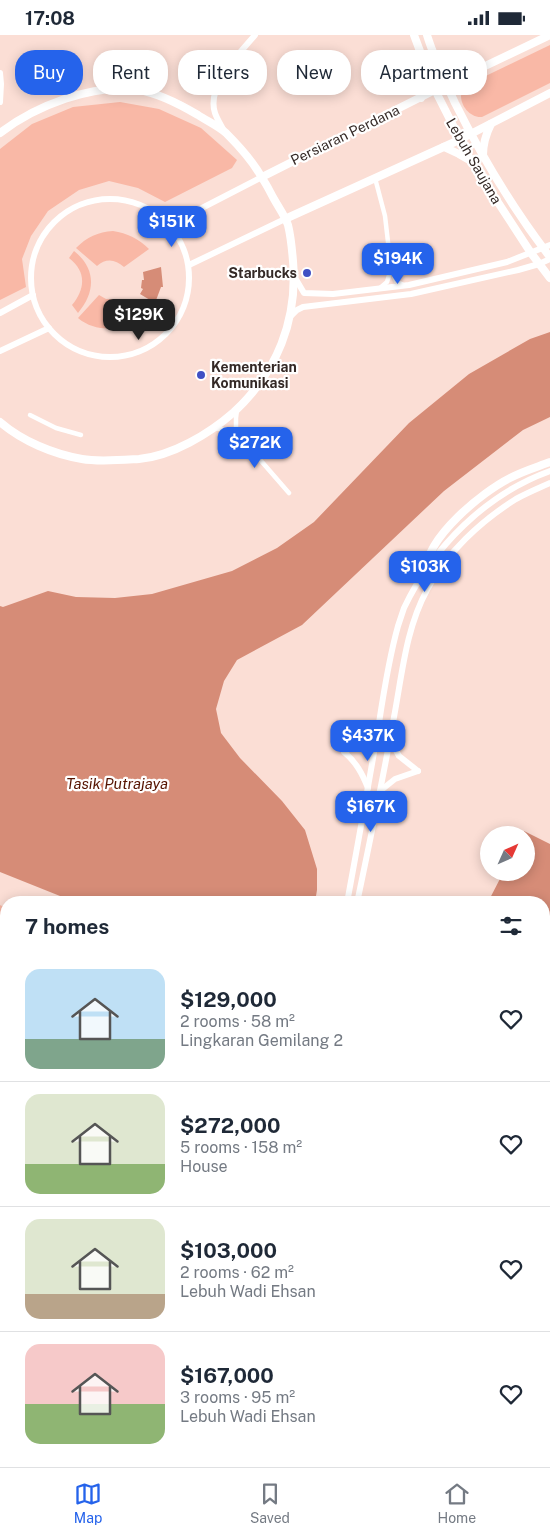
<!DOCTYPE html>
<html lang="en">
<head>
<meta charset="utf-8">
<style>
	body { margin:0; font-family:"Public Sans",sans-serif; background:#f6f6f7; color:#1f2937; height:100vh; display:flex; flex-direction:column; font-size:19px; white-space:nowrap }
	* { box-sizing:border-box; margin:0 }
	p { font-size:16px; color:#747a83 }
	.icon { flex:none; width:28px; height:28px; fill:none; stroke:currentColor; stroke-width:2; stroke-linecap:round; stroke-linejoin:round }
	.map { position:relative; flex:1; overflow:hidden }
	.sheet { position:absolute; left:0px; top:861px; width:550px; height:571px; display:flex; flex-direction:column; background:#fff; border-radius:20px 20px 0 0; box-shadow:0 2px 12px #0003 }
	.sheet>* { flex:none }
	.banner { position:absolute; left:15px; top:15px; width:520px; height:45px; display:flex; gap:10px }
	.needle { width:32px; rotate:45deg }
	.controls { position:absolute; left:480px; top:791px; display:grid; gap:10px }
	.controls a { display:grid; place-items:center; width:55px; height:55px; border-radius:50%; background:#fff; box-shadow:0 2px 12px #0003; font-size:25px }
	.price { position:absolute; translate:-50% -42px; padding:0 11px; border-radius:10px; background:#2563eb; color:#fff; font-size:16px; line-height:32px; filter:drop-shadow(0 1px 2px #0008) }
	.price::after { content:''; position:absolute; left:50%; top:30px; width:15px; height:11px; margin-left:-8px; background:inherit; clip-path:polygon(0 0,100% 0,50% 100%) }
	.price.on { background:#222; color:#fff }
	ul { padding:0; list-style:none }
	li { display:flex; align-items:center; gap:15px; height:125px; padding:0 25px }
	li+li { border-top:1px solid #e0e1e3 }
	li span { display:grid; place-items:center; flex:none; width:140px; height:100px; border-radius:15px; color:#555 }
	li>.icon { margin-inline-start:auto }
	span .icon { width:60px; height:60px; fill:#fffc; stroke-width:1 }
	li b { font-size:21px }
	h2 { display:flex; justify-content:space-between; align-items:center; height:60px; padding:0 25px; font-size:21px }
	.pill { padding:0 18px; border-radius:20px; background:#fff; box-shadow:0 2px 12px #0003; font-size:18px; line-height:45px }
	.pill.on { background:#2563eb; color:#fff }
	.status { display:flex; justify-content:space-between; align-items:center; height:35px; padding:0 25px; background:#fff; direction:ltr }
	.status svg { height:14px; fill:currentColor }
	.dock { display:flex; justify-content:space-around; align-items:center; height:70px; border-top:1px solid #e0e1e3; background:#fff; font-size:14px; color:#747a83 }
	.dock a { display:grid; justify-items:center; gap:2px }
	.dock .on { color:#2563eb }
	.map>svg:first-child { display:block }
</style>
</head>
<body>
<div class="status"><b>17:08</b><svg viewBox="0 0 49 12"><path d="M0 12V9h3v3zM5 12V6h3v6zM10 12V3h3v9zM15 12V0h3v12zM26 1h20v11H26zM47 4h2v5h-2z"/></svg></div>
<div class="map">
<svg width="550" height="1432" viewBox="0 0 550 1432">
	<rect width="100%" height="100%" fill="#fbded5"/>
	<g fill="#f9b8a6">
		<path d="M550 10V48L482 82C470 83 461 71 461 61 462 56 464 53 467 50Z"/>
		<polygon points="120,67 159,74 201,93 237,125 232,133 165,167 138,153 109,146 79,155 48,176 31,201 22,224 26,252 0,265 0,114 32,89 73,72"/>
		<path d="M113 196C127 198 139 204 149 214L124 232C115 224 106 223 97 231L76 213C87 202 98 197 113 196Z"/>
		<path d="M74 216C96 233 96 257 78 278L72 270C85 254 87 237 69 223Z"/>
		<path d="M99 260 106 264H114L120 284 112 285V289L121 288 123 292C107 295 91 294 78 283Z"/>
		<polygon points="0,870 6,873 6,1426 129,1426 121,1432 0,1432"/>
	</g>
	<g fill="#d68c77">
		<polygon points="161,232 163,252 161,252 155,268 140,259 143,254 141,253 142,245 144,245 143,237"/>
		<polygon points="550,297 550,382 523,395 444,456 302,590 237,625 224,646 216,674 221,698 240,723 282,766 305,795 317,834 317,855 315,867 75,867 0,837 0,571 3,572 48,556 76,562 115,563 152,559 232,536 277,513 314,487 409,388 469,339 530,304"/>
		<polygon points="524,796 550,809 550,920 544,917 544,868 488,867 503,838 526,838 526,800 522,800"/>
		<polygon points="544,956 550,959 550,1043 544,1055"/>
		<polygon points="0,957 6,959 6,982 0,980"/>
	</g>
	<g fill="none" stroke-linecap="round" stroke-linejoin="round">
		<g stroke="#fff" stroke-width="4.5">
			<polyline points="375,143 385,181 391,233 396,246 403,250"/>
			<polyline points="380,253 387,247 391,234"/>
			<polyline points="237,375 236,383 236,397 289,458"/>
			<polyline points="30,380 56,393 81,400"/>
			<polyline points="215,393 236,397"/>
		</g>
		<g stroke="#fff" stroke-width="6">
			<polyline points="0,38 1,49 0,67"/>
			<path d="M224 96C221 90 217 84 215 78 206 51 239 19 255 0"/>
			<circle cx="110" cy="243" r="79"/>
			<polyline points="169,190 262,142"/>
			<polyline points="189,230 285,184"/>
			<polyline points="294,241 304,258 333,259 409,250 507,227 550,210"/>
			<polyline points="0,278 33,260"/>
			<polyline points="290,282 297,275 303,272 411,259 518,235 539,229 550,224"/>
			<polyline points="0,316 49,293"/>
			<polyline points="390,704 399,721 418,736"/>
			<path d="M368 753C362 738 356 727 344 717L362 707 378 691"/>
			<polyline points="380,756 395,744 418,736"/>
			<path d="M347 868C358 808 369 748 379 688 384 655 389 623 398 591 400 585 402 579 404 573 433 512 486 459 550 436"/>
			<path d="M357 868C370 806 383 744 394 682 402 640 406 593 427 555 446 518 481 486 516 464 527 458 539 453 550 448"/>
		</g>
		<g stroke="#fff" stroke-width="8">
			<polyline points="414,0 433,51 471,126 531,218 550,243"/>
			<path d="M427 0C434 23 445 46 455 68 482 122 513 174 550 222"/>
			<polyline points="435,20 455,32 475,35"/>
			<polyline points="421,63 428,38"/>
			<path d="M0 98C35 71 93 48 138 55 159 58 181 70 198 80 207 86 218 91 226 98 238 110 254 128 262 143 267 150 270 157 274 164 279 173 285 181 288 190 291 202 292 214 293 226 298 285 277 337 234 377 209 399 172 421 139 424 122 425 98 427 82 424 53 419 22 406 0 387"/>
			<polyline points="444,112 459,119 471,126"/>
			<path d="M483 120C483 108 486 99 491 89"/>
			<polyline points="262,142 435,55 550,0"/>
			<polyline points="285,184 459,105 550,58"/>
			<path d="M426 535C427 502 482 457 510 443 523 436 537 432 550 427"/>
			<polyline points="158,1432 164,1426"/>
			<polyline points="171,1432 176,1426"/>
		</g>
	</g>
	<g fill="#4050c4" stroke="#fff" stroke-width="2">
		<circle cx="307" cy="238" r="5"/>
		<circle cx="201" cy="340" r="5"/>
	</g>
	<g text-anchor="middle" stroke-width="4.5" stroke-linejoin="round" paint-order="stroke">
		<g font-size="14" fill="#342926" stroke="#fff">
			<text transform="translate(345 100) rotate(-26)" y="5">Persiaran Perdana</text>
			<text transform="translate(474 126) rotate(60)" y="5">Lebuh Saujana</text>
		</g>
		<g font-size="14" font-weight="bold" fill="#342926" stroke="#fff" text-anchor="end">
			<text x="297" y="243">Starbucks</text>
			<text x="211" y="337" text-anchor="start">Kementerian<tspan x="211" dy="16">Komunikasi</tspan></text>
		</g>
		<g font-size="15" font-style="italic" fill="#561401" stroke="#fff">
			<text x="117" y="754">Tasik Putrajaya</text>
		</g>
	</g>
</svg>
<div class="controls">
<a><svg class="needle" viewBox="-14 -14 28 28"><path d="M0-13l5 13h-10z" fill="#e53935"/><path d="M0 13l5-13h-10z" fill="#747a83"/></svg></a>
</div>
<b class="price" style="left:172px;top:213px">$151K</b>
<b class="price" style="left:398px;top:250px">$194K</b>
<b class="price on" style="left:139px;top:306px">$129K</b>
<b class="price" style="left:255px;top:434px">$272K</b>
<b class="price" style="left:425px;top:558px">$103K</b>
<b class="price" style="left:368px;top:727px">$437K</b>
<b class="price" style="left:371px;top:798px">$167K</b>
<div class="banner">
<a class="pill on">Buy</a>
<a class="pill">Rent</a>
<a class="pill">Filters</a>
<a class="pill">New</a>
<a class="pill">Apartment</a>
</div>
<section class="sheet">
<h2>7 homes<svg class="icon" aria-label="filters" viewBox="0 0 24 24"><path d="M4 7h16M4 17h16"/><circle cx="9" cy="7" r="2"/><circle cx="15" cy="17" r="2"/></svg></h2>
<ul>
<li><span style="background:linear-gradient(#bfe0f5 70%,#7fa58c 0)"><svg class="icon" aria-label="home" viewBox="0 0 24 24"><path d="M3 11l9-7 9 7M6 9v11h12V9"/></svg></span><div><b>$129,000</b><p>2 rooms · 58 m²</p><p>Lingkaran Gemilang 2</p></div><svg class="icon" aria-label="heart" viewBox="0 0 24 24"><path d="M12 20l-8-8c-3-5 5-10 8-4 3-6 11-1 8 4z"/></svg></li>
<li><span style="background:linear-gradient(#dfe7d0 70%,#8fb573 0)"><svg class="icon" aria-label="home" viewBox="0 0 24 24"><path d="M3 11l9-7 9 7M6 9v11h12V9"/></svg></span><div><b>$272,000</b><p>5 rooms · 158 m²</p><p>House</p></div><svg class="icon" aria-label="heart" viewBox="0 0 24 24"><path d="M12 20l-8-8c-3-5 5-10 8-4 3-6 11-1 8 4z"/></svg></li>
<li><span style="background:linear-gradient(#dfe7d0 75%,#b9a48a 0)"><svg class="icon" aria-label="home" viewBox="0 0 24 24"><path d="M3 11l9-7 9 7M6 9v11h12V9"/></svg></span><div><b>$103,000</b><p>2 rooms · 62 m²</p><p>Lebuh Wadi Ehsan</p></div><svg class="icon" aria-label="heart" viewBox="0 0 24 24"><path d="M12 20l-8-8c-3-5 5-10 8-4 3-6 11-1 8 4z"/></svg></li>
<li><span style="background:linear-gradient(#f6c9c9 60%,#8fb573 0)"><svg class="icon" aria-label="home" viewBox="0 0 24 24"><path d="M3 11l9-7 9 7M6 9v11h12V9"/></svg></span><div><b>$167,000</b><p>3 rooms · 95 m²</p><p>Lebuh Wadi Ehsan</p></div><svg class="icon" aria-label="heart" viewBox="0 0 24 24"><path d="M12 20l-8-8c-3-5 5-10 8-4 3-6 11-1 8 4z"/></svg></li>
</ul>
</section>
</div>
<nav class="dock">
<a class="on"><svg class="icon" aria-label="map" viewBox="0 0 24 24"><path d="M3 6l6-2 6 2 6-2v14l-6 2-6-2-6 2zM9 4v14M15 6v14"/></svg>Map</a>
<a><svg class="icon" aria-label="saved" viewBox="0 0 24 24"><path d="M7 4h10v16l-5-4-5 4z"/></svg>Saved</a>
<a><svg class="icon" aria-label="home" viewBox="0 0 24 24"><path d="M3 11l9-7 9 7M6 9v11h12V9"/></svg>Home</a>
</nav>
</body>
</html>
